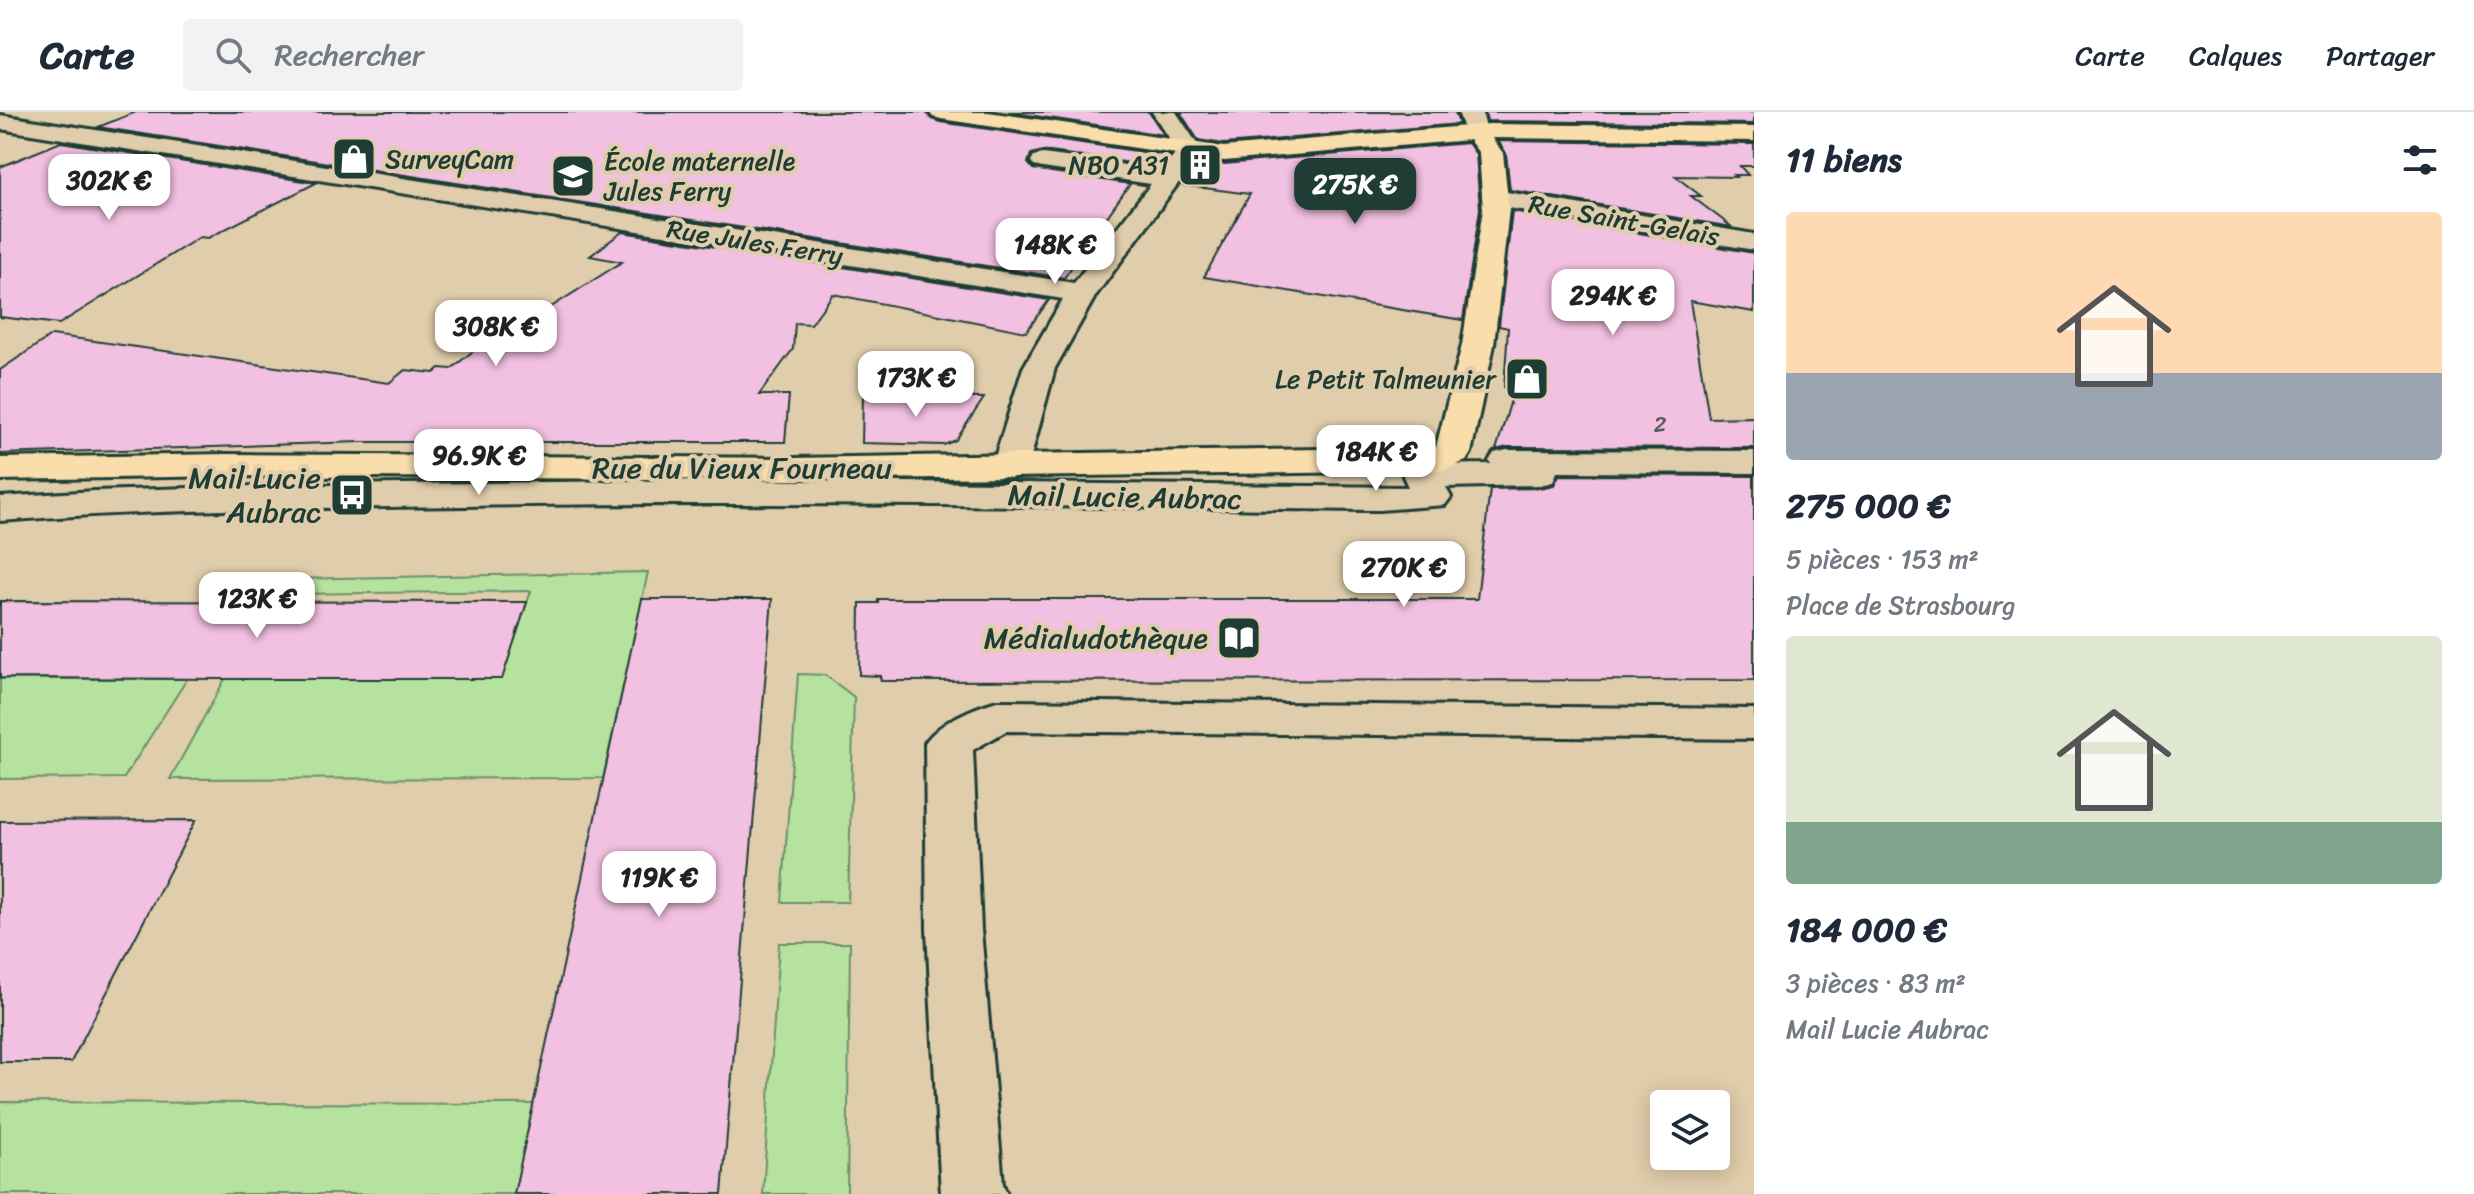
<!DOCTYPE html>
<html lang="fr">
<head>
<meta charset="utf-8">
<style>
	body { margin:0; font-family:Sriracha,sans-serif; background:#f2f2f3; color:#1f2937; height:100vh; display:flex; flex-direction:column; font-size:30px; white-space:nowrap }
	* { box-sizing:border-box; margin:0 }
	p { font-size:26px; color:#747a83 }
	.icon { flex:none; width:44px; height:44px; fill:none; stroke:currentColor; stroke-width:2; stroke-linecap:round; stroke-linejoin:round }
	.map { position:relative; flex:1; overflow:hidden }
	.side { display:flex; flex-direction:column; background:#fff; width:720px }
	.side>* { flex:none }
	.controls { position:absolute; left:1650px; top:978px; display:grid; gap:16px }
	.controls a { display:grid; place-items:center; width:80px; height:80px; border-radius:8px; background:#fff; box-shadow:0 4px 20px #0003; font-size:40px }
	.price { position:absolute; translate:-50% -68px; padding:0 18px; border-radius:16px; background:#fff; color:#222; font-size:26px; line-height:52px; filter:drop-shadow(0 2px 4px #0008) }
	.price::after { content:''; position:absolute; left:50%; top:48px; width:24px; height:18px; margin-left:-12px; background:inherit; clip-path:polygon(0 0,100% 0,50% 100%) }
	.price.selected { background:#1f3d34; color:#fff }
	ul { padding:0; list-style:none }
	li { display:grid; align-content:center; gap:16px; height:424px; padding:0 32px }
	li span { display:grid; place-items:center; height:248px; border-radius:8px; color:#555 }
	li>.icon { margin-inline-start:auto }
	span .icon { width:144px; height:144px; fill:#fffc; stroke-width:1 }
	li b { font-size:34px }
	h2 { display:flex; justify-content:space-between; align-items:center; height:96px; padding:0 32px; font-size:34px }
	header { display:flex; align-items:center; gap:48px; box-sizing:border-box; height:112px; padding:0 40px; background:#fff; border-bottom:2px solid #e0e1e3 }
	header strong { font-size:38px }
	nav { display:flex; gap:44px; margin-inline-start:auto; font-size:28px }
	.search { width:560px; height:72px; background:#f2f2f3; display:flex; align-items:center; gap:20px; box-sizing:border-box; padding:0 28px; border-radius:8px; color:#747a83; font-size:30px }
	main { display:flex; flex:1; min-height:0 }
	.map>svg:first-child { display:block }
</style>
</head>
<body>
<header>
<strong>Carte</strong>
<div class="search"><svg class="icon" aria-label="search" viewBox="0 0 24 24"><circle cx="10" cy="10" r="6"/><path d="M15 15l6 6"/></svg>Rechercher</div>
<nav><a>Carte</a><a>Calques</a><a>Partager</a></nav>
</header>
<main>
<div class="map">
<svg width="1754" height="1082" viewBox="0 0 1754 1082">
	<rect width="100%" height="100%" fill="#e0cdab"/>
	<filter id="ink" filterUnits="userSpaceOnUse"><feTurbulence type="fractalNoise" baseFrequency=".0125" numOctaves="2"/><feDisplacementMap in="SourceGraphic" scale="16" xChannelSelector="R" yChannelSelector="G"/><feConvolveMatrix kernelMatrix="1 2 1 2 8 2 1 2 1" color-interpolation-filters="sRGB"/></filter>
	<g filter="url(#ink)">
		<g fill="#b6e29f" stroke="#6a906a" stroke-width="2">
			<polygon points="648,460 603,666 170,667 225,567 502,566 531,479 283,482 290,467"/>
			<polygon points="798,562 825,563 854,585 848,790 782,790"/>
			<polygon points="0,567 187,567 124,666 0,667"/>
			<polygon points="779,831 850,831 847,1082 763,1082"/>
			<polygon points="0,990 534,992 514,1082 0,1082"/>
		</g>
		<g fill="#f2c0e0" stroke="#1f3d34" stroke-width="2">
			<polygon points="136,0 926,0 931,7 940,10 1170,44 1161,55 1043,39 1031,42 1028,51 1033,57 1130,72 1064,166 98,15"/>
			<polygon points="1008,0 1149,0 1164,23"/>
			<polygon points="1180,0 1455,0 1459,12 1224,32 1198,28"/>
			<polygon points="1485,0 1754,0 1754,12 1487,9"/>
			<polygon points="1498,29 1754,32 1754,54 1740,54 1748,63 1734,63 1736,65 1675,64 1701,84 1691,84 1732,115 1510,78 1506,41"/>
			<polygon points="61,30 316,71 208,126 200,125 59,212 0,205 0,55"/>
			<polygon points="1468,31 1476,42 1480,97 1463,208 1204,165 1250,82 1181,73 1199,48 1224,52"/>
			<polygon points="1512,99 1754,141 1754,200 1690,189 1709,306 1754,305 1754,336 1507,335 1496,338 1514,278 1504,276 1508,216 1499,214"/>
			<polygon points="622,120 1049,188 1026,220 833,182 811,212 795,211 793,237 759,283 789,283 785,330 360,330 0,342 0,258 52,223 389,271 405,258 434,261 440,256 451,257 483,231 493,232 622,150 590,144"/>
			<polygon points="863,284 984,286 956,328 944,333 862,331"/>
			<polygon points="1559,363 1754,364 1754,568 881,569 880,564 859,563 860,491 878,491 878,487 1477,487 1490,377 1541,376 1554,373"/>
			<polygon points="642,487 772,487 722,1082 514,1082"/>
			<polygon points="0,489 527,490 502,567 225,567 0,566"/>
			<polygon points="196,708 71,950 0,950 0,709"/>
		</g>
		<g fill="none" stroke-linecap="round" stroke-linejoin="round">
			<g stroke="#1f3d34" stroke-width="6">
				<g id="minor">
					<polygon points="1152,0 1176,0 1202,39 1096,183 1055,256 1028,355 1023,363 1010,366 997,363 992,355 1023,256 1063,187 0,17 0,3 1074,171 1151,72 1043,56 1034,54 1031,49 1034,44 1043,42 1162,58 1178,39"/>
					<polygon points="1458,0 1482,0 1487,20 1483,25 1467,25"/>
					<polygon points="1495,78 1754,122 1754,138 1486,92 1482,86 1486,80"/>
					<path d="M1507 338 1754 339V361L1557 360 1553 370 1540 373 1446 375 1451 385 1445 393 1380 398C1075 395 770 389 464 394 309 396 155 397 0 409V385L95 379 253 374 707 368 1408 375 1403 364 1409 356 1422 353 1491 352 1489 349 1494 341Z"/>
					<path d="M997 589 1754 597V627L1006 619 973 638 981 818 1003 1072 1007 1082H941L927 818 925 631C939 610 973 596 997 589Z"/>
				</g>
			</g>
			<g stroke="#1f3d34" stroke-width="6">
				<polygon id="major" points="929,0 988,0 1224,35 1489,12 1754,15 1754,29 1492,26 1503,41 1509,97 1494,233 1471,341 1466,349 1440,359 794,368 227,364 0,368 0,346 227,342 794,346 1436,335 1462,233 1483,97 1479,41 1469,28 1224,49 941,7 933,5"/>
			</g>
			<use href="#minor" fill="#e0cdab" fill-rule="evenodd"/>
			<use href="#major" fill="#f9deab" fill-rule="evenodd"/>
		</g>
	</g>
	<defs>
		<g id="shop-square" transform="scale(2.3)"><rect x="-9" y="-9" width="18" height="18" rx="4" fill="#1f3d34" stroke="#e0cdab"/><path d="M-5-2.5h2.3a2.7 3.5 0 0 1 5.4 0H5L5.5 6h-11ZM-1.5-2.5h3a1.5 2.3 0 0 0-3 0Z" fill="#fff"/></g>
		<g id="building-square" transform="scale(2.3)"><rect x="-9" y="-9" width="18" height="18" rx="4" fill="#1f3d34" stroke="#e0cdab"/><path d="M-4-6H4V6H1V3H-1V6H-4ZM-2.5-4.3h1.7v1.8h-1.7ZM.8-4.3h1.7v1.8H.8ZM-2.5-1h1.7V.8h-1.7ZM.8-1h1.7V.8H.8Z" fill="#fff"/></g>
		<g id="school-square" transform="scale(2.3)"><rect x="-9" y="-9" width="18" height="18" rx="4" fill="#1f3d34" stroke="#e0cdab"/><path d="M0-5L7-2L0 1L-7-2ZM-4 1L0 2.5L4 1V4Q0 6-4 4Z" fill="#fff"/></g>
		<g id="bus-square" transform="scale(2.3)"><rect x="-9" y="-9" width="18" height="18" rx="4" fill="#1f3d34" stroke="#e0cdab"/><path d="M-5-6H5V4H4V6H2V4H-2V6H-4V4H-5ZM-3.5-4V0h7V-4ZM-3.5 1.2v1.5H-2V1.2ZM2 1.2v1.5H3.5V1.2Z" fill="#fff"/></g>
		<g id="library-square" transform="scale(2.3)"><rect x="-9" y="-9" width="18" height="18" rx="4" fill="#1f3d34" stroke="#e0cdab"/><path d="M-6-4Q-3-5.5-.7-3.5V5Q-3 3-6 4ZM6-4Q3-5.5 .7-3.5V5Q3 3 6 4Z" fill="#fff"/></g>
	</defs>
	<g fill-rule="evenodd">
		<use href="#shop-square" x="354" y="47"/>
		<use href="#building-square" x="1200" y="53"/>
		<use href="#school-square" x="573" y="64"/>
		<use href="#shop-square" x="1527" y="267"/>
		<use href="#bus-square" x="352" y="383"/>
		<use href="#library-square" x="1239" y="526"/>
	</g>
	<g text-anchor="middle" stroke-width="8" stroke-linejoin="round" paint-order="stroke">
		<g font-size="22" fill="#545e5f">
			<text x="1660" y="320">2</text>
		</g>
		<g font-size="26" fill="#1f3d34" stroke="#e0cdab" text-anchor="start">
			<text x="385" y="56">SurveyCam</text>
			<text x="604" y="58">École maternelle<tspan x="604" dy="30">Jules Ferry</tspan></text>
			<text x="1169" y="62" text-anchor="end">NBO A31</text>
			<text x="1496" y="276" text-anchor="end">Le Petit Talmeunier</text>
		</g>
		<g font-size="26" fill="#1f3d34" stroke="#e0cdab">
			<text transform="translate(1624 108) rotate(10)" y="9">Rue Saint-Gelais</text>
			<text transform="translate(755 130) rotate(9)" y="9">Rue Jules Ferry</text>
		</g>
		<g font-size="30" fill="#1f3d34" stroke="#e0cdab">
			<text x="742" y="366">Rue du Vieux Fourneau</text>
			<text transform="translate(1125 385) rotate(1)" y="10">Mail Lucie Aubrac</text>
		</g>
		<g font-size="30" fill="#1f3d34" stroke="#e0cdab" text-anchor="end">
			<text x="321" y="376">Mail Lucie<tspan x="321" dy="34">Aubrac</tspan></text>
			<text x="1208" y="536">Médialudothèque</text>
		</g>
	</g>
</svg>
<div class="controls">
<a><svg class="icon" aria-label="layers" viewBox="0 0 24 24"><path d="M12 4l9 5-9 5-9-5zM3 14l9 5 9-5"/></svg></a>
</div>
<b class="price" style="left:109px;top:110px">302K €</b>
<b class="price selected" style="left:1355px;top:114px">275K €</b>
<b class="price" style="left:1055px;top:174px">148K €</b>
<b class="price" style="left:1613px;top:225px">294K €</b>
<b class="price" style="left:496px;top:256px">308K €</b>
<b class="price" style="left:916px;top:307px">173K €</b>
<b class="price" style="left:1376px;top:381px">184K €</b>
<b class="price" style="left:479px;top:385px">96.9K €</b>
<b class="price" style="left:1404px;top:497px">270K €</b>
<b class="price" style="left:257px;top:528px">123K €</b>
<b class="price" style="left:659px;top:807px">119K €</b>
</div>
<section class="side">
<h2>11 biens<svg class="icon" aria-label="filters" viewBox="0 0 24 24"><path d="M4 7h16M4 17h16"/><circle cx="9" cy="7" r="2"/><circle cx="15" cy="17" r="2"/></svg></h2>
<ul>
<li><span style="background:linear-gradient(#ffd9b3 65%,#9aa5b1 0)"><svg class="icon" aria-label="home" viewBox="0 0 24 24"><path d="M3 11l9-7 9 7M6 9v11h12V9"/></svg></span><div><b>275 000 €</b><p>5 pièces · 153 m²</p><p>Place de Strasbourg</p></div></li>
<li><span style="background:linear-gradient(#dfe7d0 75%,#7fa58c 0)"><svg class="icon" aria-label="home" viewBox="0 0 24 24"><path d="M3 11l9-7 9 7M6 9v11h12V9"/></svg></span><div><b>184 000 €</b><p>3 pièces · 83 m²</p><p>Mail Lucie Aubrac</p></div></li>
</ul>
</section>
</main>
</body>
</html>
